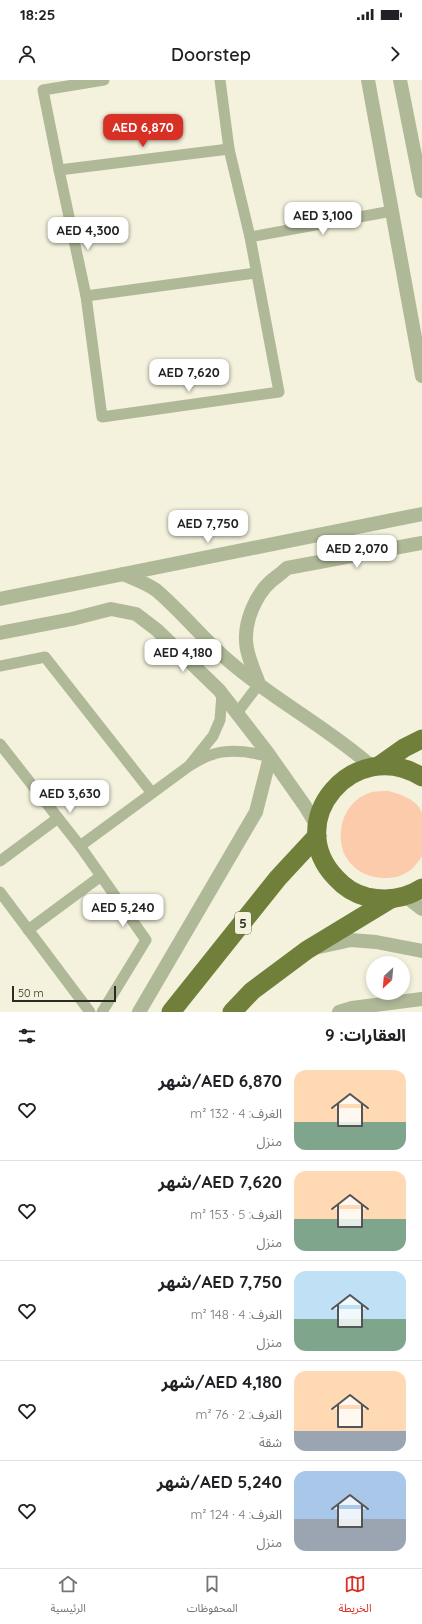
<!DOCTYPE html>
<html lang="ar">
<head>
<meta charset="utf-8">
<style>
	body { margin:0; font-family:Quicksand,"Noto Sans Arabic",sans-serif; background:#f6f6f6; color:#202124; direction:rtl; height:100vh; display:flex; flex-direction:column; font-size:15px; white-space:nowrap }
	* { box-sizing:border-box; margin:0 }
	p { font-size:13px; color:#757577 }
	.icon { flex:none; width:22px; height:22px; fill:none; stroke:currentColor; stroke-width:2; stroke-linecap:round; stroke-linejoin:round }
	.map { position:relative; height:932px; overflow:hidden; direction:ltr }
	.drawer { display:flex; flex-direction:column; background:#fff; flex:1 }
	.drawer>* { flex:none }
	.needle { width:26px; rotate:206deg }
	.controls { position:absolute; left:366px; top:876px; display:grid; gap:8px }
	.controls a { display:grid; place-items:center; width:44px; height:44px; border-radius:50%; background:#fff; box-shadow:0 2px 6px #0003; font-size:20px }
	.scale { position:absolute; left:12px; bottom:10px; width:104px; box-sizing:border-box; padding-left:4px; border:2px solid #2b2a23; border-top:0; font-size:11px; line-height:14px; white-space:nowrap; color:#2b2a23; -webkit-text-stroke:3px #f4f1dc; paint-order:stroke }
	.price { position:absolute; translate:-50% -34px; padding:0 9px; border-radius:8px; background:#fff; color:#222; font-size:13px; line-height:26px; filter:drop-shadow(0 1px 2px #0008) }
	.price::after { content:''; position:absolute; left:50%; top:24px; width:12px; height:9px; margin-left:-6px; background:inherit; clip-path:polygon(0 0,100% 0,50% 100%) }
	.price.on { background:#d93025; color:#fff }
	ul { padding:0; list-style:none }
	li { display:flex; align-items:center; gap:12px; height:100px; padding:0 16px }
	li+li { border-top:1px solid #e0e0e0 }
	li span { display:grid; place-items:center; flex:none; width:112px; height:80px; border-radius:12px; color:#555 }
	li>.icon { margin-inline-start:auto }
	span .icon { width:48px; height:48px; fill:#fffc; stroke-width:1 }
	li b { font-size:17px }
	h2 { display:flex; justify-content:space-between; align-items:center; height:48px; padding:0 16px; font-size:17px }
	.status { display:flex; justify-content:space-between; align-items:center; height:28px; padding:0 20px; background:#fff; direction:ltr }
	.status svg { height:11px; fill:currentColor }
	header { display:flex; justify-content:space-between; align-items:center; height:52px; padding:0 16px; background:#fff; font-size:18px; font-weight:600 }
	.dock { display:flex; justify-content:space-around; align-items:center; height:56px; border-top:1px solid #e0e0e0; background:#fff; font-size:11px; color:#757577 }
	.dock a { display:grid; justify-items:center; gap:2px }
	.dock .on { color:#d93025 }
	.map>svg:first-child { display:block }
</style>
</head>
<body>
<div class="status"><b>18:25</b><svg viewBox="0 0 49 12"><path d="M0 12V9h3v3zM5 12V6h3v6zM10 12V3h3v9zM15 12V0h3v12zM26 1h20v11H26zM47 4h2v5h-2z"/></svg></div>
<header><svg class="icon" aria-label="forward" viewBox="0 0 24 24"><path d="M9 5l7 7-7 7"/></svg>Doorstep<svg class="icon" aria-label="person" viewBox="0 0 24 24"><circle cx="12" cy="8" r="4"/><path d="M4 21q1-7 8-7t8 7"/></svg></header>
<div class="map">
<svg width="422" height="932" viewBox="0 0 422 932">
	<rect width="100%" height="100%" fill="#f4f1dc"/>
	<path fill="#fbcbab" d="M388 711C400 714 417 719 422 733 422 739 422 748 422 754 422 761 422 769 422 776 421 778 419 781 417 783 405 800 382 801 365 794 355 790 344 778 342 767 337 743 348 719 372 712 377 711 383 711 388 711Z"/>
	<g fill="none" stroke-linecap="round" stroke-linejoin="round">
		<g stroke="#afb998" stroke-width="11">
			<polyline points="104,0 43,10 59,90 86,216 102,337 279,312 250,157 229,69 220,0"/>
			<polyline points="59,90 229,69"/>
			<polyline points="250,157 392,131"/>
			<polyline points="86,216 256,193"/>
			<polyline points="0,586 45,577 152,713"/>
			<path d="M222 614 220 640 213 656 189 686C196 682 204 677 211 675 230 668 252 672 270 677"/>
			<polyline points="237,633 259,604"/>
			<polyline points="0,664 80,766 189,686"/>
			<polyline points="80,766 146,860 102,932"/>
			<polyline points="0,781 58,738"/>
			<polyline points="0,812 90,932"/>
			<polyline points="28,850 101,796"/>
		</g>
		<g stroke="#afb998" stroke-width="14">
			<polyline points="368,0 422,296"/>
			<polyline points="400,0 422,111"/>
			<path d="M123 494C134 499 146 503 156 510 182 532 204 560 230 582 274 620 327 647 371 686"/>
			<polyline points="0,519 422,434"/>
			<polyline points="0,553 72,539 111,529 136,534 157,550 219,610 267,672 305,726 317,746"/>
			<path d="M259 604C254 590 246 574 246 560 245 540 256 515 270 502 276 497 282 493 287 488L422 463"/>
			<polyline points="405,816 422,829"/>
			<polyline points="319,867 351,860 376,862 422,871"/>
			<polyline points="139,932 256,732 270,677"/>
			<polyline points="339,932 352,928 422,919"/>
		</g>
		<g stroke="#70803b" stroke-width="19">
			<polyline points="380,685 404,668 422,659"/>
			<path d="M422 697C354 655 281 741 336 798 344 807 355 814 367 817 386 821 405 819 422 808"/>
			<polyline points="171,932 278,798 317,756"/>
			<polyline points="232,932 252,911 307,870 391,819"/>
		</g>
	</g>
	<g text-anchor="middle" stroke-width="4" stroke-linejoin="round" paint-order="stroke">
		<rect fill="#f4f1dc" stroke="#67665a" stroke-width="1" x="235" y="832" width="16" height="22" rx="3"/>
		<g font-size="13" font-weight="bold" fill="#2b2a23">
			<text x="243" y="848">5</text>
		</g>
	</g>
</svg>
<div class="controls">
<a><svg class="needle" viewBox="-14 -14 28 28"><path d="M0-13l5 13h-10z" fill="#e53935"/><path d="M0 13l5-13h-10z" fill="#757577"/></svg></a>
</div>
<div class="scale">50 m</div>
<b class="price on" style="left:143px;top:68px">AED 6,870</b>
<b class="price" style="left:323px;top:156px">AED 3,100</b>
<b class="price" style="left:88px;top:171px">AED 4,300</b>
<b class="price" style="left:189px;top:313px">AED 7,620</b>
<b class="price" style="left:208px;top:464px">AED 7,750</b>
<b class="price" style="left:357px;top:489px">AED 2,070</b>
<b class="price" style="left:183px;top:593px">AED 4,180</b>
<b class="price" style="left:70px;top:734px">AED 3,630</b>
<b class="price" style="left:123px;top:848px">AED 5,240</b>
</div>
<section class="drawer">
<h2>العقارات: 9<svg class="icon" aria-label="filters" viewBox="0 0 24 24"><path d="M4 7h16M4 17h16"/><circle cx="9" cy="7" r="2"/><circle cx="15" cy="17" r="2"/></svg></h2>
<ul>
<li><span style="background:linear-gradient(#ffd9b3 65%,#7fa58c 0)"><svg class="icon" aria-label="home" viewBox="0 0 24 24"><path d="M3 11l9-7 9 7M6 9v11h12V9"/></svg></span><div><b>AED 6,870/شهر</b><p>الغرف: 4 · 132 m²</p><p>منزل</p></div><svg class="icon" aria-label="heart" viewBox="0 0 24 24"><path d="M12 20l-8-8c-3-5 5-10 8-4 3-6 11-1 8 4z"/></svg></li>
<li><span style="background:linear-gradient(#ffd9b3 60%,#7fa58c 0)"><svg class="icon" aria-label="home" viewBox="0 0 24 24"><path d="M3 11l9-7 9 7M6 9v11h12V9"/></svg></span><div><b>AED 7,620/شهر</b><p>الغرف: 5 · 153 m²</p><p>منزل</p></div><svg class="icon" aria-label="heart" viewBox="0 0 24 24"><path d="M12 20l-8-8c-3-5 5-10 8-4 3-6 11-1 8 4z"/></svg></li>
<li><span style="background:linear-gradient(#bfe0f5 60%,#7fa58c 0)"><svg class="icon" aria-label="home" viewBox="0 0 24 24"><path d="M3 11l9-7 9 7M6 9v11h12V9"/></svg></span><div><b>AED 7,750/شهر</b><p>الغرف: 4 · 148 m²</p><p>منزل</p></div><svg class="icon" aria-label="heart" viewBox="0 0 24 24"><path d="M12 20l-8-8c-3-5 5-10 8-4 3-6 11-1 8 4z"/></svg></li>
<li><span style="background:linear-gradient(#ffd9b3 75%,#9aa5b1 0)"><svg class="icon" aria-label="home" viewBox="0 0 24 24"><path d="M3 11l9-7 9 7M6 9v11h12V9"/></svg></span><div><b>AED 4,180/شهر</b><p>الغرف: 2 · 76 m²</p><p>شقة</p></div><svg class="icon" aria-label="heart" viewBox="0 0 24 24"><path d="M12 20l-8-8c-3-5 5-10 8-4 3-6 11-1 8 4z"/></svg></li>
<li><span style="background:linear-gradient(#a9c7e8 60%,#9aa5b1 0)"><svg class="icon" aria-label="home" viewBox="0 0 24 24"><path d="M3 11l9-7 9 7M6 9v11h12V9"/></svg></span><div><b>AED 5,240/شهر</b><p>الغرف: 4 · 124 m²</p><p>منزل</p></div><svg class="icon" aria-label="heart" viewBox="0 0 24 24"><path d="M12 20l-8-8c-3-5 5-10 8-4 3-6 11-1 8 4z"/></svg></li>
</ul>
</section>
<nav class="dock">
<a class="on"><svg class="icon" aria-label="map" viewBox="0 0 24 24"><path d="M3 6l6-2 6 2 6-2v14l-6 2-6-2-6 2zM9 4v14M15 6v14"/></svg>الخريطة</a>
<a><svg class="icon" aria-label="saved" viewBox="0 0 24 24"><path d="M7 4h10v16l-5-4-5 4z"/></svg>المحفوظات</a>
<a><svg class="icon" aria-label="home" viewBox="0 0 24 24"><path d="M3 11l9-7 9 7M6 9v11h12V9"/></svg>الرئيسية</a>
</nav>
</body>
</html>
